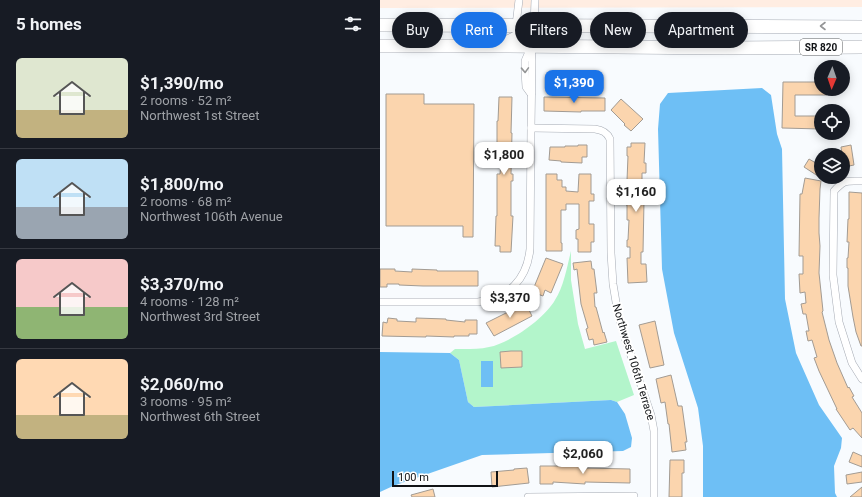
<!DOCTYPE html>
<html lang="en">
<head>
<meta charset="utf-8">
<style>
	body { margin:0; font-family:Roboto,sans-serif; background:#20242c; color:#f1f3f6; height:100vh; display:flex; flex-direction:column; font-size:15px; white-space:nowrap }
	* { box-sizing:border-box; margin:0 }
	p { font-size:13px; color:#9ea1a6 }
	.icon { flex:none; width:22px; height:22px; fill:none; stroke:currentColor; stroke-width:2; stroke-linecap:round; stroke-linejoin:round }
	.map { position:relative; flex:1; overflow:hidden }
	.sheet { display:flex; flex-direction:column; background:#171b24; width:380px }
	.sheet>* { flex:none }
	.banner { position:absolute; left:12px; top:12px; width:380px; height:36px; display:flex; gap:8px }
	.needle { width:26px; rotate:182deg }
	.tools { position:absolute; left:434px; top:60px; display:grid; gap:8px }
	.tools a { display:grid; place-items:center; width:36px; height:36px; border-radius:50%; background:#171b24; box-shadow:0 2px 10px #0003; font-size:20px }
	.scale { position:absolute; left:12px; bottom:10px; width:106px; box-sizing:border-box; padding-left:4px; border:2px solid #111316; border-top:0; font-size:11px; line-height:14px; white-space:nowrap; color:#111316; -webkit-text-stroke:3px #fff; paint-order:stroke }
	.price { position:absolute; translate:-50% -34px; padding:0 9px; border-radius:8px; background:#fff; color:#222; font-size:13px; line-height:26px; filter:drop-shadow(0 1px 2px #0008) }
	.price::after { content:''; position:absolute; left:50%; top:24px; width:12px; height:9px; margin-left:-6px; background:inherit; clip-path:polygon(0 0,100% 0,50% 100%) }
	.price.selected { background:#1a73e8; color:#fff }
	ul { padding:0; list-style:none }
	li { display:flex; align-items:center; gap:12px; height:100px; padding:0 16px }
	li+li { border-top:1px solid #363941 }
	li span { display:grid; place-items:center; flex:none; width:112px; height:80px; border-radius:6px; color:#555 }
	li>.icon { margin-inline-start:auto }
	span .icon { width:48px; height:48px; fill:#fffc; stroke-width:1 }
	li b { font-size:17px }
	h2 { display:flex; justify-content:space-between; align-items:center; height:48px; padding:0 16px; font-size:17px }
	.tag { padding:0 14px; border-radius:18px; background:#171b24; box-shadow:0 2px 10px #0003; font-size:14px; line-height:36px }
	.tag.selected { background:#1a73e8; color:#fff }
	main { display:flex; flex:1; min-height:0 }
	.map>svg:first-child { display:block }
</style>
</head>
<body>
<main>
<section class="sheet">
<h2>5 homes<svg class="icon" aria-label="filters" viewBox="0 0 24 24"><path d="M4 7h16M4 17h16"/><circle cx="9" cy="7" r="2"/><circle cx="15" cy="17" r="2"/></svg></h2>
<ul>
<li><span style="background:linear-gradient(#dfe7d0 65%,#c2b280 0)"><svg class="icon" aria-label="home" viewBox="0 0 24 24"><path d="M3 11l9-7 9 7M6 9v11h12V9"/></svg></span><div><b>$1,390/mo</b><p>2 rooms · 52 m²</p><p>Northwest 1st Street</p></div></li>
<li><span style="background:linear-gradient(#bfe0f5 60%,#9aa5b1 0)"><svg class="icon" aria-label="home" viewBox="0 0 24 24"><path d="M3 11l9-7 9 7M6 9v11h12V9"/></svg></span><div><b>$1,800/mo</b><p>2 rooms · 68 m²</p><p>Northwest 106th Avenue</p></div></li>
<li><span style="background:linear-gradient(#f6c9c9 60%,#8fb573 0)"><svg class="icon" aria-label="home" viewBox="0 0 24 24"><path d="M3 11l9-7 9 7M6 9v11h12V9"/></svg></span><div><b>$3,370/mo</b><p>4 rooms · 128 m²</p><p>Northwest 3rd Street</p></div></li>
<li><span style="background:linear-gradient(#ffd9b3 70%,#c2b280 0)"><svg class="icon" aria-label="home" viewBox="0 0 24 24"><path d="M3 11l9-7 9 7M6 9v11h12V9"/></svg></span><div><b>$2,060/mo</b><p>3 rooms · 95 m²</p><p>Northwest 6th Street</p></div></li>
</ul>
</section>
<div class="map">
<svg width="482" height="497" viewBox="0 0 482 497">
	<rect width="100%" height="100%" fill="#f8fbfe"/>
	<polygon fill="#ffede2" points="0,0 482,0 482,7 0,8"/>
	<path fill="#b3f5cb" d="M191 251V280L198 324 205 349 236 341 254 395 237 402 231 400 94 407 88 402 79 360 70 353C72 352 73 350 75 349 78 349 82 349 84 349 92 349 101 349 109 347 130 343 164 319 175 300 184 286 187 267 191 251Z"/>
	<g fill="#6ebff5">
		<polygon points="382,88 391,95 397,134 402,149 405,299 416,353 439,405 462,438 461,448 454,466 455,493 457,497 323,497 323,446 318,408 294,333 282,269 278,129 280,104 288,93"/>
		<polygon points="0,352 70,353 79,360 88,402 94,407 231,400 237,402 245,414 252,438 251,447 243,451 102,455 13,486 0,492"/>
		<rect x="101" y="361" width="12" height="26"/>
	</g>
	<g fill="#fbd5ae" stroke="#a29b93">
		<polygon points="403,82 441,82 441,89 447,89 447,95 415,95 415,116 441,116 441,129 402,128"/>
		<polygon points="6,94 44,94 44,104 94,104 93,237 83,237 83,226 6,226"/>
		<polygon points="119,97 132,97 131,133 132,133 131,174 133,174 133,181 131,181 131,216 133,216 131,252 120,252 120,246 115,246 116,216 117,216 117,174 120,174 121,163 117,163 117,121 118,121"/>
		<polygon points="164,97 225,98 225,111 201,111 201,112 164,111"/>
		<polygon points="241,99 263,119 251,131 244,125 245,124 231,110"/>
		<polygon points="251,143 265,143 264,163 266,163 266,173 262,173 262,187 261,187 261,201 264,201 263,252 261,252 261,264 266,264 267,282 248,283 247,258 250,258 250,247 247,247 247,240 248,240 249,220 247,220 247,205 246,205 248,156 247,156 247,147 251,147"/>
		<polygon points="198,145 207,145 207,157 202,157 202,163 181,162 181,161 169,160 170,147 185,147 185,146 198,146"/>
		<polygon points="471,145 474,165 464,167 463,155 462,155 461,147"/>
		<polygon points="429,159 441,166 441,178 424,167"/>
		<polygon points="166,174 177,174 177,180 182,180 182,187 186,187 186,191 198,192 199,174 211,174 211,194 214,194 214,201 209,201 209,224 214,224 214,242 211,242 211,252 198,252 198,239 196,239 196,230 199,229 199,204 186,204 186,210 181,210 181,243 182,243 182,251 166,251"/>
		<polygon points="425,178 441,181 440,189 439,218 439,233 440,246 439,273 443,311 442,312 449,340 457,363 468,388 469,387 474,396 472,397 482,413 482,438 473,428 470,430 456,409 457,409 439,371 434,358 437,357 432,340 428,341 426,331 429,331 426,314 423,314 421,304 426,303 425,292 420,293 419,274 423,274 423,256 419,256 420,194 422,194"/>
		<polygon points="469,192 482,193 482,346 481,346 476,332 473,317 468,286 468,268 467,268 467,258 468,258 469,242 467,242 468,219 469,219"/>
		<polygon points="166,258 183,264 171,293 165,290 163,296 152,292"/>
		<polygon points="211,261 212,269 214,269 217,293 214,293 215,307 216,307 223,333 224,332 227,342 214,345 213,339 209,340 206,329 208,328 201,304 197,269 194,270 193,263"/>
		<polygon points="0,269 15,269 15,271 32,272 32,269 57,270 57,271 98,271 98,286 43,286 19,285 19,284 7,284 7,287 0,287"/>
		<polygon points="144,300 152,316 114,336 106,323 136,308 134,305"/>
		<polygon points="8,318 17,319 17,321 36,322 36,318 66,319 66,320 85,322 85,320 97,320 97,334 89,334 89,336 74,336 74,337 46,336 46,337 2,336 3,322 7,323"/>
		<polygon points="275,321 284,365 270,368 259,325"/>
		<polygon points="131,351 142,351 142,367 121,368 120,352"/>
		<polygon points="291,375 298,406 302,406 307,442 305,442 306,450 292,452 289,424 288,424 285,402 281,403 276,379"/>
		<polygon points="473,452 482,456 482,467 469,462"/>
		<polygon points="290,460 304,460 304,473 302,473 302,497 289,497"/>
		<polygon points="160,466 204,466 204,468 250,469 250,483 205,482 205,484 173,482 173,484 160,484"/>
		<polygon points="147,468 149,483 112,487 111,472 134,470 134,469"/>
		<polygon points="482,472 482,482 467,484 466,475"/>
		<polygon points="482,487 482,497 470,497"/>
		<polygon points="53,489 55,497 32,497 31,495"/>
	</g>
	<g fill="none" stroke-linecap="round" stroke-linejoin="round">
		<g stroke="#a6abb4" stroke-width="8">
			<g id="street">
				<polyline points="136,25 139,0"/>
				<polyline points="154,25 155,0"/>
				<polyline points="151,47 145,61 145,71 146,87 151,94"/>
				<path d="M151 128 215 129C222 130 227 132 230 139L231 253 233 284 238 314 245 338 271 415 274 431V497"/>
				<path d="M482 181C466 181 465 179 454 191L453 275 459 322 472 363 482 379"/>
				<path d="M0 302H98C128 298 147 280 150 249L151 128 152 61 151 46"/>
				<polyline points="148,497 254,496"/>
			</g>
		</g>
		<g stroke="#a6abb4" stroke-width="14">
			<g id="highway">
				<polyline points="0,25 482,27"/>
				<path d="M123 44C136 39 143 34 154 25"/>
				<polyline points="0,46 117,46 345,48 482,47"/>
				<path d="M151 46C157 37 166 31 175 25"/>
			</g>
		</g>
		<use href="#street" stroke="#fff" stroke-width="7"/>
		<use href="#highway" stroke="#fff" stroke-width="13"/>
	</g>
	<defs><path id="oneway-chevron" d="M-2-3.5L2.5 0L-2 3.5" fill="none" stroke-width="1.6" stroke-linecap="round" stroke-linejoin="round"/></defs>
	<g stroke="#949596">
		<use href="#oneway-chevron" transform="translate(443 26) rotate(-180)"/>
		<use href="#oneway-chevron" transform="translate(145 70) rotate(88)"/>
	</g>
	<g text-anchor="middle" stroke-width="4" stroke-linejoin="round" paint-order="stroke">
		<rect fill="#fff" stroke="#585a5c" stroke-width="1" x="420" y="39" width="42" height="16" rx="3"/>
		<g font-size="10" font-weight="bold" fill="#111316">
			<text x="441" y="51">SR 820</text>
		</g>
		<g font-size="11" fill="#111316" stroke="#fff">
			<text transform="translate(254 362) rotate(73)" y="4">Northwest 106th Terrace</text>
		</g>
	</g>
</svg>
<div class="tools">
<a><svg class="needle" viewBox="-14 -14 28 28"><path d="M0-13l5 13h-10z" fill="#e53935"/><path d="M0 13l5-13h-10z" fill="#9ea1a6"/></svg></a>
<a><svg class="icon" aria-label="locate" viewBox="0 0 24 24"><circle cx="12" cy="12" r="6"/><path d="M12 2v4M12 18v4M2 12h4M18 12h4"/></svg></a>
<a><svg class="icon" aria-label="layers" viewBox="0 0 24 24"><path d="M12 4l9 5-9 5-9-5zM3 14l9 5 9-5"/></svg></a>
</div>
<div class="scale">100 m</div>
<b class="price selected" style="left:194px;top:104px">$1,390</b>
<b class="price" style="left:124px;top:176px">$1,800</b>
<b class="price" style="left:256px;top:213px">$1,160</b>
<b class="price" style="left:130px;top:319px">$3,370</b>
<b class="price" style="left:203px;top:475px">$2,060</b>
<div class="banner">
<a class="tag">Buy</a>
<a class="tag selected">Rent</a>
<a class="tag">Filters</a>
<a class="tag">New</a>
<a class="tag">Apartment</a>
</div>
</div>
</main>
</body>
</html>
